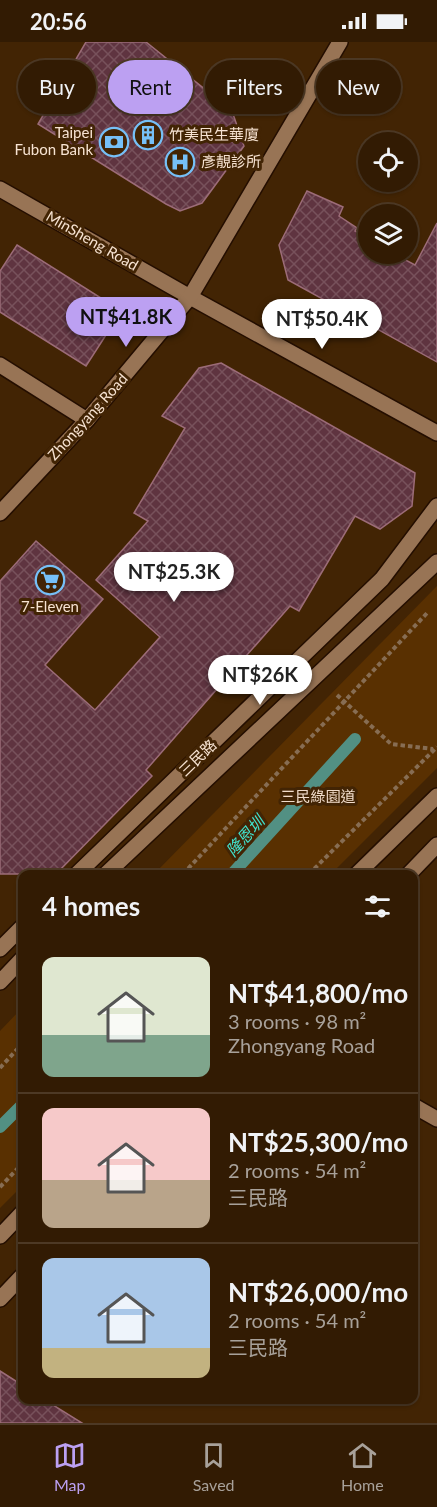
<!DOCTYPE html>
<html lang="en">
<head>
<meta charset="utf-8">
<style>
	body { margin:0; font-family:Lato,"Noto Sans TC",sans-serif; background:#3d2812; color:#f1f3f6; height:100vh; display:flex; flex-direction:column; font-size:22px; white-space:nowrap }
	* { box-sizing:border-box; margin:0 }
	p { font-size:20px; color:#a8a19a }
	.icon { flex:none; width:33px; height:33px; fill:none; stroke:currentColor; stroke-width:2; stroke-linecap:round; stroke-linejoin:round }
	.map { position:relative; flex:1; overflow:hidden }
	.panel { position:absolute; left:18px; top:828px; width:400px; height:534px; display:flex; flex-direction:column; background:#321b03; border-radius:12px; box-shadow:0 2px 4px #0004,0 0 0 2px #4d3925 }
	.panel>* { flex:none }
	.banner { position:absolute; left:18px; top:18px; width:402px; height:54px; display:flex; gap:12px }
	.tools { position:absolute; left:358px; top:90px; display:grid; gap:12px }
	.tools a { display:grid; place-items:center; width:60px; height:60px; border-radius:50%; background:#321b03; box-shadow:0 2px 4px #0004,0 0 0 2px #4d3925; font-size:30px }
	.price { position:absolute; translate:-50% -51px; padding:0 14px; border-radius:21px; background:#fff; color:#222; font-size:20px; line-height:39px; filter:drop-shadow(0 2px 3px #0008) }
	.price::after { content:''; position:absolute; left:50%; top:36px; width:18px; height:14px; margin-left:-9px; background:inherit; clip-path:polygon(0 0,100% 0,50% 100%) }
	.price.current { background:#bca0f2; color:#111 }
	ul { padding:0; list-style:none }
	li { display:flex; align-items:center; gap:18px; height:150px; padding:0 24px }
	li+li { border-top:2px solid #4d3925 }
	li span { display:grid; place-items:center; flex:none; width:168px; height:120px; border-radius:12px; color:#555 }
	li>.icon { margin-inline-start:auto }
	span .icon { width:72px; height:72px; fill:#fffc; stroke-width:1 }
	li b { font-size:26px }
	h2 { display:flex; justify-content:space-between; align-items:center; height:72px; padding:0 24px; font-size:26px }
	.chip { padding:0 21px; border-radius:27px; background:#321b03; box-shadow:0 2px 4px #0004,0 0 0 2px #4d3925; font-size:21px; line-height:54px }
	.chip.current { background:#bca0f2; color:#111 }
	.status { display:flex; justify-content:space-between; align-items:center; height:42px; padding:0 30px; background:#321b03; direction:ltr }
	.status svg { height:16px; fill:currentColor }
	.tab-bar { display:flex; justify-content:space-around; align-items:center; height:84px; border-top:2px solid #4d3925; background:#321b03; font-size:16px; color:#a8a19a }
	.tab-bar a { display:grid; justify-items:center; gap:3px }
	.tab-bar .current { color:#bca0f2 }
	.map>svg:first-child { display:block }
</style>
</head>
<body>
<div class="status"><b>20:56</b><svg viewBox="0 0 49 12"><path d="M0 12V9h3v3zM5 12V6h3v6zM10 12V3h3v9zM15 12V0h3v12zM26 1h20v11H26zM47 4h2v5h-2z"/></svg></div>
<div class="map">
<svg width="437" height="1381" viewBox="0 0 437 1381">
	<defs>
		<pattern id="building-cross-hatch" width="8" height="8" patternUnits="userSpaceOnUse" patternTransform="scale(1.5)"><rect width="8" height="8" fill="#5f3440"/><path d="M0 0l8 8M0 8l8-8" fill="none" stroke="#77515b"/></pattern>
	</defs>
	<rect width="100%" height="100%" fill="#422404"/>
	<g fill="#593001">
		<polygon points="437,544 437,726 331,832 154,832"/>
		<polygon points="22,966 22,1144 0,1166 0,989"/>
	</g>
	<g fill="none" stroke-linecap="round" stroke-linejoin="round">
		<g stroke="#529083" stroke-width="12">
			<polyline points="232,832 355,697"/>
			<polyline points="0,1085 22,1063"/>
		</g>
	</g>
	<g fill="url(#building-cross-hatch)" stroke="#9c6c78" stroke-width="1.5">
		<polygon points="86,0 146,0 232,69 244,104 202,161 180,169 166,162 38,82"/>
		<polygon points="307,149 343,165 339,174 357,186 355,189 369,197 369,212 394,212 415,223 437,181 437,320 288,238 279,203"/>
		<polygon points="17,203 112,263 115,279 86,324 0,270 0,229"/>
		<polygon points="221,321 415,431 412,464 380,487 355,474 299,569 290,564 146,728 152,734 56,832 0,832 0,539 36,499 103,557 45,623 95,668 160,595 96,538 148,479 134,471 185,386 162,374 199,326"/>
		<polygon points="0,1329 22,1343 22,1358 45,1358 82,1381 0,1381"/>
	</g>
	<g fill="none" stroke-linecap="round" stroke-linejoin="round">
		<g stroke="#240e00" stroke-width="18">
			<g id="minor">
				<polyline points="0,147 190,255 437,391"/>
				<polyline points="0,323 87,378"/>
				<polyline points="0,471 87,378 190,255 340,0"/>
				<polyline points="77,832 382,537 437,464"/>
				<polyline points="106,832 437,520"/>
				<polyline points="357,832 437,754"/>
				<polyline points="409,832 437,803"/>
				<polyline points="0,907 22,885"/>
				<polyline points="0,940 22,917"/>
				<polyline points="414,1064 437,1077"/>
				<polyline points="0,1194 22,1171"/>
				<polyline points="0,1257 22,1234"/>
			</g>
		</g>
		<g stroke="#876d53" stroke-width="4" stroke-dasharray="4.5 3" stroke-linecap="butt">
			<polyline points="337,653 391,702 433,707"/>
			<polyline points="183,832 428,570"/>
			<polyline points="309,832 437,705"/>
			<polyline points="0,1026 22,1002"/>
			<polyline points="0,1145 22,1122"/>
		</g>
		<use href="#minor" stroke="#987455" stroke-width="15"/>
	</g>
	<defs>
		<g id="building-ring" transform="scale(1.5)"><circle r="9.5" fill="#422404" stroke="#76c0f7" stroke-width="1.5"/><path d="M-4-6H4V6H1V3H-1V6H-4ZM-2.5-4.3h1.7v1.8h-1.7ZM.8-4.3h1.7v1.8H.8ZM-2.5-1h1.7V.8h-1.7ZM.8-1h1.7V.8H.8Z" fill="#76c0f7"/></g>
		<g id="bank-ring" transform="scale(1.5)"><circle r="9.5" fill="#422404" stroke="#76c0f7" stroke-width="1.5"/><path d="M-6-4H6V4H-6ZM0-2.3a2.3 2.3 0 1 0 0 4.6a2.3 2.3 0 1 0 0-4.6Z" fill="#76c0f7"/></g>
		<g id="hospital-ring" transform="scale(1.5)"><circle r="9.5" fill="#422404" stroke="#76c0f7" stroke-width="1.5"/><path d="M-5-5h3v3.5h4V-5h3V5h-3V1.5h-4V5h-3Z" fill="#76c0f7"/></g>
		<g id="supermarket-ring" transform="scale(1.5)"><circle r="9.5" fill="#422404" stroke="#76c0f7" stroke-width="1.5"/><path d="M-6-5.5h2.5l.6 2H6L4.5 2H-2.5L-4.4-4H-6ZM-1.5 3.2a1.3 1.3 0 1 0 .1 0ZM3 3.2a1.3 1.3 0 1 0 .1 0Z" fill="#76c0f7"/></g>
	</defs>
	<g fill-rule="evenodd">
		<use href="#building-ring" x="148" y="93"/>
		<use href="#bank-ring" x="114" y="100"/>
		<use href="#hospital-ring" x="180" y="120"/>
		<use href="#supermarket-ring" x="50" y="538"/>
	</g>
	<g text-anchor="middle" stroke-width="6" stroke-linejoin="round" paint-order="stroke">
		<g font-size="15" fill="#f7e3d2" stroke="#422404" text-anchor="start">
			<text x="93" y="96" text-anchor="end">Taipei<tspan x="93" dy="17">Fubon Bank</tspan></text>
			<text x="169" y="98">竹美民生華廈</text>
			<text x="201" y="125">彥靚診所</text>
			<text x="50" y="570" text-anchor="middle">7-Eleven</text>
		</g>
		<g font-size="15" fill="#f7e3d2" stroke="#422404">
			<text transform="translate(92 199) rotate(30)" y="5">MinSheng Road</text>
			<text transform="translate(88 375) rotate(-48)" y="5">Zhongyang Road</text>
			<text transform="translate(198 716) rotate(-44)" y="5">三民路</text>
		</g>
		<g font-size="15" fill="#f2ddcb" stroke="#422404">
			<text x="318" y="760">三民綠園道</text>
		</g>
		<g font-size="16" font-style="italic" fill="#41e3ce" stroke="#422404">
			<text transform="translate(245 794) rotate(-48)" y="6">隆恩圳</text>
		</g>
	</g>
</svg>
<div class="tools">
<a><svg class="icon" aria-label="locate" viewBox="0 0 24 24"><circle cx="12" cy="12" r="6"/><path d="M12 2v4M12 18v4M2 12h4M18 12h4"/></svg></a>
<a><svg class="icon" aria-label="layers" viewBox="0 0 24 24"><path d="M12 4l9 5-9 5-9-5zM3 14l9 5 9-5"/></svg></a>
</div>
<b class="price current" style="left:126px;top:306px">NT$41.8K</b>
<b class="price" style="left:322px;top:308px">NT$50.4K</b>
<b class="price" style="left:174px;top:561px">NT$25.3K</b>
<b class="price" style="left:260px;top:664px">NT$26K</b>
<div class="banner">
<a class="chip">Buy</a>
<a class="chip current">Rent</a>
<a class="chip">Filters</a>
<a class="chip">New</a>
</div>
<section class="panel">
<h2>4 homes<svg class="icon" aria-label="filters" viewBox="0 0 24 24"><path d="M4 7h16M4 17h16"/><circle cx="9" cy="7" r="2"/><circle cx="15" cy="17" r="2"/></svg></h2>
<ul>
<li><span style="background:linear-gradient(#dfe7d0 65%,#7fa58c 0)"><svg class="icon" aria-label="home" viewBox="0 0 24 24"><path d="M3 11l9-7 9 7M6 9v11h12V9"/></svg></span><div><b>NT$41,800/mo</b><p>3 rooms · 98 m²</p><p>Zhongyang Road</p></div></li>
<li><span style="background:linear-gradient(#f6c9c9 60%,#b9a48a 0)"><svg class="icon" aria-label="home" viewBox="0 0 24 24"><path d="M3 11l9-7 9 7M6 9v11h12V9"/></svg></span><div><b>NT$25,300/mo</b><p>2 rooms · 54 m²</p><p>三民路</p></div></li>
<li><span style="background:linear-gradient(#a9c7e8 75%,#c2b280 0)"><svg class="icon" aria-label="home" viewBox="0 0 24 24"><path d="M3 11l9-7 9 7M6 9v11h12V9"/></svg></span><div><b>NT$26,000/mo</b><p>2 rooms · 54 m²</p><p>三民路</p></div></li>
</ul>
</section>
</div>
<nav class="tab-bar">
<a class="current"><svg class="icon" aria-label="map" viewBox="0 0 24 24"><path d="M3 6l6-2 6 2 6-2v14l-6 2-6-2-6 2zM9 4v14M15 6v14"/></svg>Map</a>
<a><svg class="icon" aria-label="saved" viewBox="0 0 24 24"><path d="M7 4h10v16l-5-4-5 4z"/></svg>Saved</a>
<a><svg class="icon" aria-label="home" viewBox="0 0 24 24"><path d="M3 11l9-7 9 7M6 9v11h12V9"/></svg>Home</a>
</nav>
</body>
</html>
